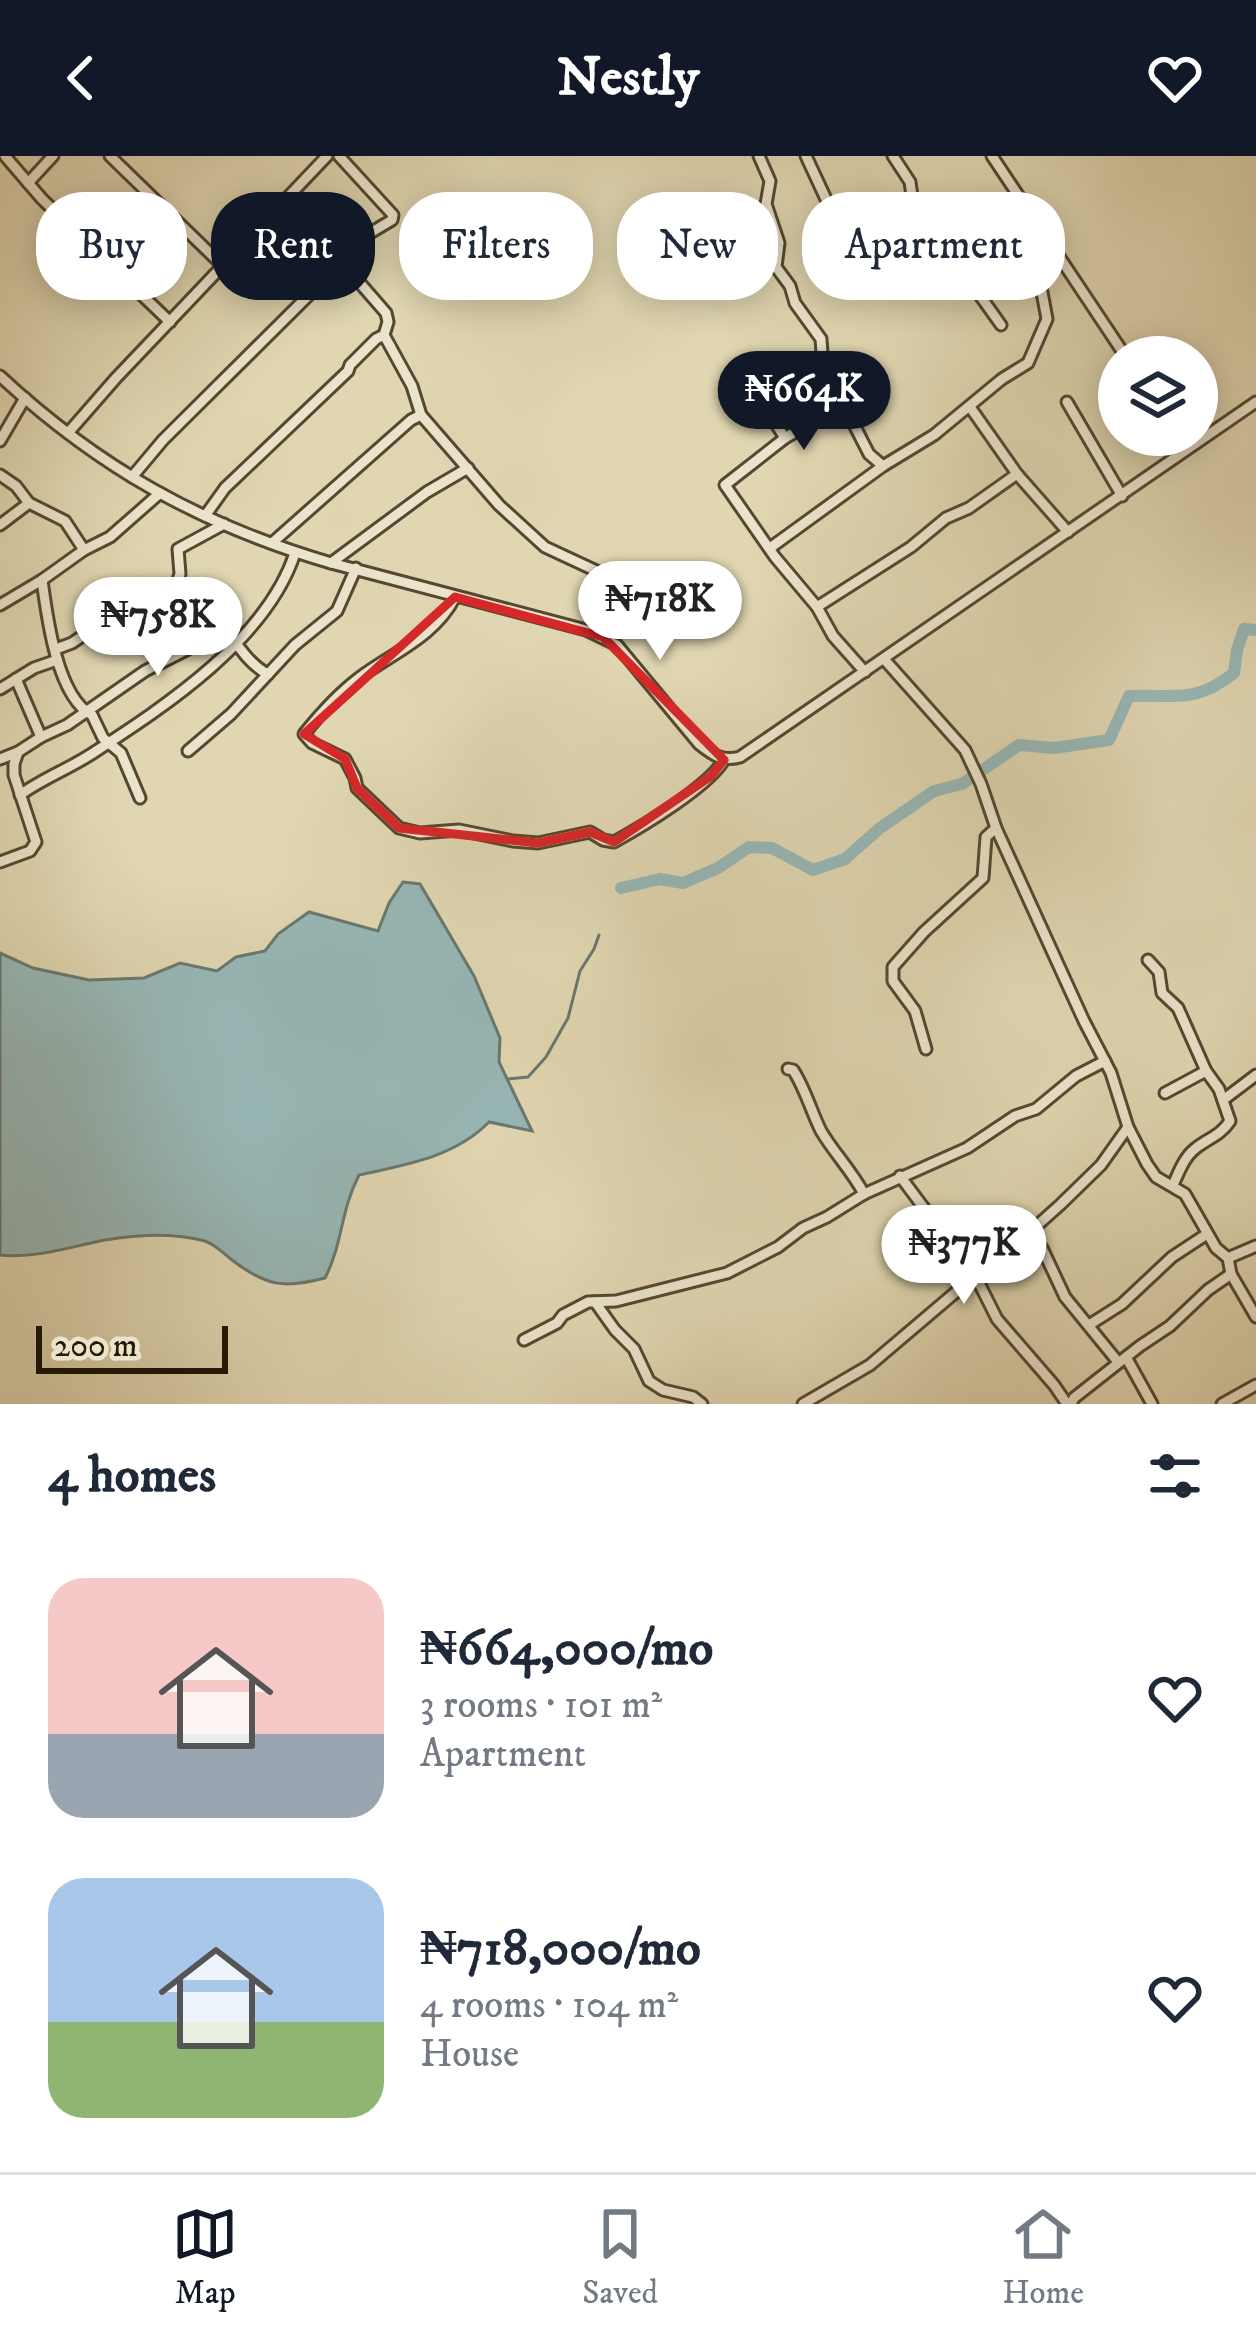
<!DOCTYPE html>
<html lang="en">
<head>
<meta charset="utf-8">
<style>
	body { margin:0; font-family:"IM FELL DW Pica",serif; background:#f6f6f7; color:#1f2937; height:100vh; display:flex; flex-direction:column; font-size:45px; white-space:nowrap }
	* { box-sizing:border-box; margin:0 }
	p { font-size:39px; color:#747a83 }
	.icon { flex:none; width:66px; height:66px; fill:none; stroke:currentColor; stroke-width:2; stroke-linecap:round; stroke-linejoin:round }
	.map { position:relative; height:1248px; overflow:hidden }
	.details { display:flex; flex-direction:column; background:#fff; flex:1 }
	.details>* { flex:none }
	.top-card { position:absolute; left:36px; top:36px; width:1185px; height:108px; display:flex; gap:24px }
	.buttons { position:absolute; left:1098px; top:180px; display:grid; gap:24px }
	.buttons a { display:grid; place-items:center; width:120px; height:120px; border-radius:50%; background:#fff; box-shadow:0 6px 30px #0003; font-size:60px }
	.scale { position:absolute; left:36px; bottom:30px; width:192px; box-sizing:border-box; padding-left:12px; border:6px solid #271905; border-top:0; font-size:33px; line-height:42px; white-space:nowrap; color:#271905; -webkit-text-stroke:9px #ebe4cc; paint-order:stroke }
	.price { position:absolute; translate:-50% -102px; padding:0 27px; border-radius:42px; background:#fff; color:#222; font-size:39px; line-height:78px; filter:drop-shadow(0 3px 6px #0008) }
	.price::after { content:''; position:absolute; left:50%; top:72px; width:36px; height:27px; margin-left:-18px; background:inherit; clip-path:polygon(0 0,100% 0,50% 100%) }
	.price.active { background:#111827; color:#fff }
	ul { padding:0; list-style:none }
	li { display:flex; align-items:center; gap:36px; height:300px; padding:0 48px }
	li span { display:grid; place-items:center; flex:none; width:336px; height:240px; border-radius:36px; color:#555 }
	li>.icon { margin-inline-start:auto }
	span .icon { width:144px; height:144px; fill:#fffc; stroke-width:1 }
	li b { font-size:51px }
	h2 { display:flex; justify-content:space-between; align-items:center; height:144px; padding:0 48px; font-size:51px }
	.chip { padding:0 42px; border-radius:48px; background:#fff; box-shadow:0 6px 30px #0003; font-size:42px; line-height:108px }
	.chip.active { background:#111827; color:#fff }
	header { display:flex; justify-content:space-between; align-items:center; height:156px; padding:0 48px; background:#111827; color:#fff; font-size:54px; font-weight:800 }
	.menu { display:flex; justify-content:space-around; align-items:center; height:168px; border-top:3px solid #e0e1e3; background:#fff; font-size:33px; color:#747a83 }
	.menu a { display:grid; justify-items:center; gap:6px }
	.menu .active { color:#111827 }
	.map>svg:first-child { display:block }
</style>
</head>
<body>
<header><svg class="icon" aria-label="back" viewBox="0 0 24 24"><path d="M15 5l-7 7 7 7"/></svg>Nestly<svg class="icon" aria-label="heart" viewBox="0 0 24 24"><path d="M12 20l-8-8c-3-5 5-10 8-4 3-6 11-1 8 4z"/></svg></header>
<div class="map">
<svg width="1256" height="1248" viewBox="0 0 1256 1248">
	<rect width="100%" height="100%" fill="#e0d6b1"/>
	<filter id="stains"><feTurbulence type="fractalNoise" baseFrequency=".00167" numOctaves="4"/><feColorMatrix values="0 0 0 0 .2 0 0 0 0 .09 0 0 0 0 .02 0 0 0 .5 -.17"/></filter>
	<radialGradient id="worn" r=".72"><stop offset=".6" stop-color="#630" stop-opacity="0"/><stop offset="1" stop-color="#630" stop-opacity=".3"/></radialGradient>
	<path fill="#97b7b6" stroke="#6a786f" stroke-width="3" d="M403 726 420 728 474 820 500 882 499 906 532 975 489 966C455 1001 405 1009 359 1019 340 1056 343 1087 325 1122 284 1133 266 1130 232 1104 222 1096 212 1086 201 1084 167 1076 125 1079 91 1087 60 1094 32 1102 0 1099V797L33 812 89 824 144 822 180 807 217 815 236 801 265 795 278 778 309 756 378 775 389 747Z"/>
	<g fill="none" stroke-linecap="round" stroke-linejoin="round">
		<polyline stroke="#6a786f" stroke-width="3" points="507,923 528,921 546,901 568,862 580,815 594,793 599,779"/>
		<path stroke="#97b7b6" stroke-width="12" d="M621 732 660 723 683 727 718 712 749 691 772 692 813 714 845 703 880 672 934 635 962 628 1019 589 1054 592 1109 584 1129 540C1176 538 1195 548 1234 517L1237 494 1244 473 1256 474"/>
		<g stroke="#554830" stroke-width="15">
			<g id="minor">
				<polyline points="5,0 42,43 170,166"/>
				<polyline points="110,0 222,109"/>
				<polyline points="759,0 770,25 766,48 779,87 776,111 790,130 795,147 821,183 822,197 830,214 841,224 843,247 869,298 883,310"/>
				<polyline points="806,0 832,56 862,100"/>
				<polyline points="893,0 910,26 912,40 922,58 1001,169"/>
				<polyline points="992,0 1126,201"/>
				<polyline points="28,27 53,0"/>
				<polyline points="384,179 412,230 421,259 499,349 545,391 603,418"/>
				<polyline points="742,215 785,282"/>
				<path d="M0 220C99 312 201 369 331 407L586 474 617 489 699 588C713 599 722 606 740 601L1256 246"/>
				<polyline points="858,234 836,252 785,282 725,329 775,401 817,451 833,480 865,516"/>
				<polyline points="1067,246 1122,340"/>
				<polyline points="970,251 1017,318 1068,376"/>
				<polyline points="68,277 116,222 327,0"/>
				<polyline points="0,285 25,242"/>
				<polyline points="0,319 16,330 29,347 65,365 84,394"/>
				<polyline points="132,321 163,284 316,132 346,96 360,83 392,64 393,59 339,0"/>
				<polyline points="205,360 225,332 348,215 350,209 376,183 384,179 388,166 386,157 339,103"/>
				<polyline points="0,369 29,347"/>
				<polyline points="272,387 411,264 421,259"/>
				<polyline points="770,392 883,310 934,279 1002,223 1028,207 1047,163 1041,131 1052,89"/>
				<polyline points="331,407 427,336 468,312"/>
				<path d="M42 424C47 461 57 541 92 559L103 582 121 597 140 642"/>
				<path d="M455 441C435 481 392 497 359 522 338 538 320 558 304 578L312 587 345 603 355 622 357 632 399 672 420 677 459 674 513 685 538 687 590 676 603 684 614 686C643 670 708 631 724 604"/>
				<polyline points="0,449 42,424 84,394 110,381 160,337"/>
				<polyline points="817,451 911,391 946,362 969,352 1017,318"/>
				<polyline points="56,493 72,487 120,455 176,429 180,418 178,393 224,368"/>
				<polyline points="884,503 965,594 981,628 996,672 1084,865 1111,917 1128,971 1147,1008 1156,1021 1185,1038 1216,1092 1228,1102 1231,1118 1256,1161"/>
				<polyline points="16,523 41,581"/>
				<polyline points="0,533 34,512 57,504"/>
				<polyline points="188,595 231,558 295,489 337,455 356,412"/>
				<path d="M0 603 18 596 41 581 67 569 145 515 190 492 221 467C234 484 249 509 268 518"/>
				<path d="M20 639C43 622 69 613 93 597 167 549 267 483 295 397"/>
				<polyline points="0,706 30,695 36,686 14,619 14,608 18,596"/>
				<path d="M1148 804 1159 816 1162 837 1178 852 1206 915 1219 933 1230 965C1221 979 1209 982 1196 992 1184 1001 1179 1016 1173 1029"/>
				<polyline points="926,893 915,855 893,825 893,811 924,776 983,722 986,681 996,672"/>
				<path d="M788 913 793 914C805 932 811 955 821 975 834 997 852 1015 864 1038"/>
				<polyline points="1165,937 1206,915"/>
				<polyline points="1223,944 1256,919"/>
				<polyline points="900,1020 977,1123 997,1163 1054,1229 1067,1248"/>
				<polyline points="1028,1078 1042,1092 1065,1141 1118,1206"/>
				<polyline points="1228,1102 1256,1090"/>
				<polyline points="595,1146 615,1174 634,1193 649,1225 663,1234 693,1241 702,1248"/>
				<polyline points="1089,1169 1122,1148 1172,1101 1207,1078"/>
				<polyline points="524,1184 557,1167 563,1159 588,1146 616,1145 727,1117 778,1091 803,1072 827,1061 864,1038 967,992 1015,960 1036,953 1076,920 1105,905"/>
				<polyline points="1126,1201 1152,1248"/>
				<polyline points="803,1248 870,1209 963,1130 977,1123 1060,1049 1101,1009 1128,971"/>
				<polyline points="1071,1248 1074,1242 1140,1190 1170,1170 1208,1134 1231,1118"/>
				<polyline points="1222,1248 1256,1229"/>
			</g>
		</g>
		<use href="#minor" stroke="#ebe4cc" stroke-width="9"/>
	</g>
	<path fill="none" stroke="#d62828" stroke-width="9" stroke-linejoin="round" d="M455 441 603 481 724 604 711 620 614 686 590 676 538 687 399 672 357 632 345 603 304 578Z"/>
	<rect width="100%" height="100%" filter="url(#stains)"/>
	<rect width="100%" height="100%" fill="url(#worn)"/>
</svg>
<div class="buttons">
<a><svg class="icon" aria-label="layers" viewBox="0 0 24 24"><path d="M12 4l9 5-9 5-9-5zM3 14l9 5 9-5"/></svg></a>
</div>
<div class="scale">200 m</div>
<b class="price active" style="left:804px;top:297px">₦664K</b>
<b class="price" style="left:660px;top:507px">₦718K</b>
<b class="price" style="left:158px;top:523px">₦758K</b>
<b class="price" style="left:964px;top:1151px">₦377K</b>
<div class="top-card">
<a class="chip">Buy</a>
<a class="chip active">Rent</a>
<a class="chip">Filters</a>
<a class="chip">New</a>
<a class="chip">Apartment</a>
</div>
</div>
<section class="details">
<h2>4 homes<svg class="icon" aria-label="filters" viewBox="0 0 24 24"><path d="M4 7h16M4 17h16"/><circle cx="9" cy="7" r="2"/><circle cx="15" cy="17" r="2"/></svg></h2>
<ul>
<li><span style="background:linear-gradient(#f6c9c9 65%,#9aa5b1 0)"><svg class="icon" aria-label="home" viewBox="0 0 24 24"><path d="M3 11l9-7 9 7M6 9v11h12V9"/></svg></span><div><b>₦664,000/mo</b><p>3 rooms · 101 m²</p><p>Apartment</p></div><svg class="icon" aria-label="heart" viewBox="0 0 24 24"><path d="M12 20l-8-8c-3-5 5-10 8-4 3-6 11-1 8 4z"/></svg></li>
<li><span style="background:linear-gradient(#a9c7e8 60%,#8fb573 0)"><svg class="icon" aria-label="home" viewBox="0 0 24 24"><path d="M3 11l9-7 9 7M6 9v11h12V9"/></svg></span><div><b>₦718,000/mo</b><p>4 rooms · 104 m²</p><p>House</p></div><svg class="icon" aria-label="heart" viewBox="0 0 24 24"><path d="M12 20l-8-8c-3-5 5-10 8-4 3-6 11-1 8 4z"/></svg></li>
</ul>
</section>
<nav class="menu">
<a class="active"><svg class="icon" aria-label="map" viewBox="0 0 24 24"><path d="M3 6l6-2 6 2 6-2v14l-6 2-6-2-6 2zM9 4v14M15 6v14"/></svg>Map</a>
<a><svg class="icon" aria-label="saved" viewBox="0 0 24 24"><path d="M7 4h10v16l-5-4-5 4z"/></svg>Saved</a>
<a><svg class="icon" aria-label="home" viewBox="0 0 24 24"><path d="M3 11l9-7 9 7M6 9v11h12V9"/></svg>Home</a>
</nav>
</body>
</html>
